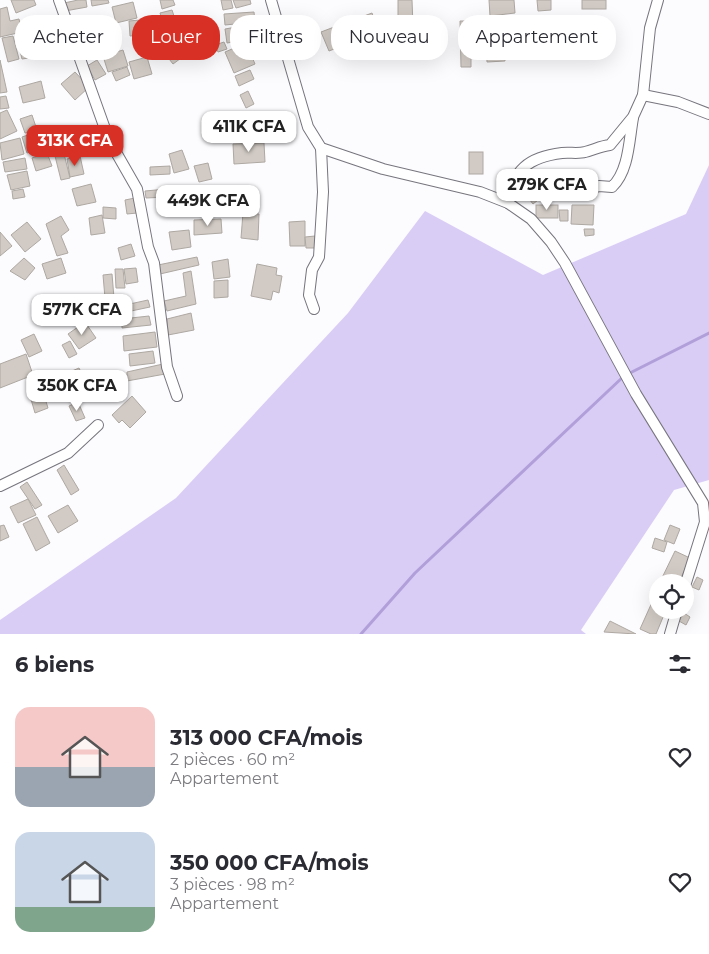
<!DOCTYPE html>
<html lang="fr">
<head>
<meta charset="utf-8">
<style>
	body { margin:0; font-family:Montserrat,sans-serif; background:#f2f2f3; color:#2b2b33; height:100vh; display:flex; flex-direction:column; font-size:19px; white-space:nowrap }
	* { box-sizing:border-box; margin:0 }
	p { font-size:16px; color:#7c7c81 }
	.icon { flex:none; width:28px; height:28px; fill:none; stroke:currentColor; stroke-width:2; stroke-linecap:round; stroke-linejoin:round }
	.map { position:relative; height:634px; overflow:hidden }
	.drawer { display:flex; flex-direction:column; background:#fff; flex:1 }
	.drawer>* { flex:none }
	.hud { position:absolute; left:15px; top:15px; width:680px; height:45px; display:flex; gap:10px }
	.controls { position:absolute; left:649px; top:574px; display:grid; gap:10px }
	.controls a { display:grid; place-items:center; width:45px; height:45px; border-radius:50%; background:#fff; box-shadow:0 5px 20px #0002; font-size:25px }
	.price { position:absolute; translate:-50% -42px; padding:0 11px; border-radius:10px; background:#fff; color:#222; font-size:16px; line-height:32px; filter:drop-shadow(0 1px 2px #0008) }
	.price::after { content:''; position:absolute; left:50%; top:30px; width:15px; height:11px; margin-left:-8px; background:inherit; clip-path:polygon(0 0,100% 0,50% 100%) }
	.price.selected { background:#d93025; color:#fff }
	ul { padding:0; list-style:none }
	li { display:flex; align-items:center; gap:15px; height:125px; padding:0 15px }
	li span { display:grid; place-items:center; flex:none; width:140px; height:100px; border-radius:15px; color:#555 }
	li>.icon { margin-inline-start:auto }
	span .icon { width:60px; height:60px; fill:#fffc; stroke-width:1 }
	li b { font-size:21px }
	h2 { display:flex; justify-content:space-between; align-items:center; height:60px; padding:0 15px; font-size:21px }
	.pill { padding:0 18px; border-radius:20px; background:#fff; box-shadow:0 5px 20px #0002; font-size:18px; line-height:45px }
	.pill.selected { background:#d93025; color:#fff }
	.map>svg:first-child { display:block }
</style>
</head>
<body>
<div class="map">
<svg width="709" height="634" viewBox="0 0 709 634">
	<rect width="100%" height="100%" fill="#fcfbfe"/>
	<polygon fill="#d9cdf6" points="709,165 709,480 674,490 581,630 586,634 0,634 0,620 176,498 348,313 425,211 543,275 686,214"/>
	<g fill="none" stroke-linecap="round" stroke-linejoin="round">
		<polyline stroke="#b19fd9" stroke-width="3" points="361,634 415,573 624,376 709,333"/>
	</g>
	<g fill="#d2cbc5" stroke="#aea8a2">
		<polygon points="11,0 34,0 36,5 16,13"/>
		<polygon points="78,0 86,0 87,7 65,11 64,3"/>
		<polygon points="91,0 108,0 109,3 92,6"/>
		<polygon points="160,0 173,0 175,5 162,9"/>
		<polygon points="221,0 231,0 233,8 223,10"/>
		<polygon points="233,0 250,0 251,4 236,8"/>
		<polygon points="398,0 412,0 413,26 398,27"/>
		<polygon points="489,0 514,0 515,13 490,16"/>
		<polygon points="537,0 551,0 551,10 538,11"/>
		<rect x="582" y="0" width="24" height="9"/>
		<polygon points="133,2 137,18 116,23 112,7"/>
		<polygon points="7,7 10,21 19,19 22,32 0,37 0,9"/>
		<polygon points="172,10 176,22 164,26 160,13"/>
		<polygon points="254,12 255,22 225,25 224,14"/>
		<polygon points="372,13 376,24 351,32 348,22"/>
		<polygon points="104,19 109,47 81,51 76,23"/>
		<polygon points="140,20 141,35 130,36 129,21"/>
		<polygon points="460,21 471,21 471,67 461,67"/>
		<polygon points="342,24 350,43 329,51 321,32"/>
		<polygon points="167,26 188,53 173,64 152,37"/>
		<polygon points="242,26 245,40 227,43 225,29"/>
		<polygon points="28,32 35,57 22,59 16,35"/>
		<polygon points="504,35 505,61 487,62 486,36"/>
		<polygon points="13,36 19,59 8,62 2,38"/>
		<polygon points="224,42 227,49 218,52 215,45"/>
		<polygon points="246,43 255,64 234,73 225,52"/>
		<polygon points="123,50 128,66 108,72 103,56"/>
		<polygon points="147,57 152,74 134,79 129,62"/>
		<polygon points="0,60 7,92 0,93"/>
		<polygon points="97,60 106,74 95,80 87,66"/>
		<polygon points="127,67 130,75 116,81 112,72"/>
		<polygon points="250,70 254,79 239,86 235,76"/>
		<polygon points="75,72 89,87 75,100 61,84"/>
		<polygon points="41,81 45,98 23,103 19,87"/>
		<polygon points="248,91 254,104 246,108 240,95"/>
		<polygon points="6,96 9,108 0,109 0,97"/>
		<polygon points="7,110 17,131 0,139 0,113"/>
		<polygon points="32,115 37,130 25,133 20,119"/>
		<polygon points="66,132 70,151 55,154 51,135"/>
		<polygon points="31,134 37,150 27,153 22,137"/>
		<polygon points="20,138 24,154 2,160 0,143"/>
		<polygon points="264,143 265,162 234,164 233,144"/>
		<polygon points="182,150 189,169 174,173 169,154"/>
		<rect x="469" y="152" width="14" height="22"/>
		<polygon points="47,153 52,166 36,171 32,158"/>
		<polygon points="64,154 70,178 61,180 55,156"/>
		<polygon points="80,156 84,174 70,177 67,159"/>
		<polygon points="25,158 27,169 5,172 3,162"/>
		<polygon points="208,163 212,179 199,182 194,166"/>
		<polygon points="170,166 170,174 150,175 150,167"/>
		<polygon points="27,171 30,186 11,190 7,175"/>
		<polygon points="91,184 96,202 77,206 72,189"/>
		<polygon points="23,189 25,197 13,199 12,191"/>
		<polygon points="167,189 167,197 146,198 145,191"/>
		<polygon points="224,190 226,213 220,214 217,191"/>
		<polygon points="531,192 538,200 533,204 526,195"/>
		<polygon points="135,198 137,213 127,214 125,200"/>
		<rect x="536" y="205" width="22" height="13"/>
		<polygon points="572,205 594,205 593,225 571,224"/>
		<polygon points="103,207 116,208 116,219 103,218"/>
		<polygon points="559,210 568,210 568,221 560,221"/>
		<polygon points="243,213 259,214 258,240 241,238"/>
		<polygon points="102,215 105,233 91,235 89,218"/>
		<polygon points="61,216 69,230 61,236 68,253 57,256 46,224"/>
		<polygon points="221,219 222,233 194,235 194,220"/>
		<polygon points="305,221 305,246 290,246 289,222"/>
		<polygon points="27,222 41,239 25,252 11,235"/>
		<polygon points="584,229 594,229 594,235 585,236"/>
		<polygon points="189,230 191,247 172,250 169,232"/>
		<polygon points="0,232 12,246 0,256"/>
		<polygon points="315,236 316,248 306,248 305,237"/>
		<polygon points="131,244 135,256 121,260 118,248"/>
		<polygon points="197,257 199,265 160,274 158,265"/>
		<polygon points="24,258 35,268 25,280 10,271"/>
		<polygon points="61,258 66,273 47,279 42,264"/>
		<polygon points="228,259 230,277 214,279 212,262"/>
		<polygon points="257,264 277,268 276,275 282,276 279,293 273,291 271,300 251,296"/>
		<polygon points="136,268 138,282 126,284 124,269"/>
		<polygon points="115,269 123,269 125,288 116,288"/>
		<polygon points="191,271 196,304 167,311 164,301 186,296 183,273"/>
		<polygon points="112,274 114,298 105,298 103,275"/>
		<polygon points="228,280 228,297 214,298 214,281"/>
		<polygon points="55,299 70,316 60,324 45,308"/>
		<polygon points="148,300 150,307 117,314 116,307"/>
		<polygon points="191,313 194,330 168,335 167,319"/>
		<polygon points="149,316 151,325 122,328 122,319"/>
		<polygon points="85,322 96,338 79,349 68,334"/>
		<polygon points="155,332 157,347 124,351 123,336"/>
		<polygon points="34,334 42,351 29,357 21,340"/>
		<polygon points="70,341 77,354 69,358 62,345"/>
		<polygon points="153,351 155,363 130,366 129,354"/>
		<polygon points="26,354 33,375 0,388 0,364"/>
		<polygon points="163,364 165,374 127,381 127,372"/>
		<polygon points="79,368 88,387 73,393 65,374"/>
		<polygon points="41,385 48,408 35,413 28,389"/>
		<polygon points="132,396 146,412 130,428 122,420 119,423 112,415"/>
		<polygon points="78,402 85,418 76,421 69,406"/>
		<polygon points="64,465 79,490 71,495 57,470"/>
		<polygon points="27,482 42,505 35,509 20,487"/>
		<polygon points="28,499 36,515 18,523 10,507"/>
		<polygon points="68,505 78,521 58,533 48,516"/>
		<polygon points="37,517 50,543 36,551 23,524"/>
		<polygon points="4,525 9,537 0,541 0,526"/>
		<polygon points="670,525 680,529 674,544 664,540"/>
		<polygon points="655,538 667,542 664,552 652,548"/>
		<polygon points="675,551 690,558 679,582 660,582"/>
		<polygon points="697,577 703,580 699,590 692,587"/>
		<polygon points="658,589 658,610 666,610 656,634 651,634 640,629"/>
		<polygon points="684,613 690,617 686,625 679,621"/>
		<polygon points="610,621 636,634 604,632"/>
	</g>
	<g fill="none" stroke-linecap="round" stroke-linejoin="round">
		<g stroke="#77757d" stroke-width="12">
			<g id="minor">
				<polyline points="59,0 109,140 137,189 148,247 154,263 167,367 177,396"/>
				<polyline points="271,0 308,127 321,148 383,169 480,192 508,203 531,219 551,242 565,263 636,394 703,503 705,522 685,586"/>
				<polyline points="643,95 678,102 709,114"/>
				<path d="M569 195 599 186 612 187C629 171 629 140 633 118"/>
				<path d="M508 203C512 170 529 157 562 153 569 152 578 154 585 152 594 150 600 146 610 145L633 117 643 95 650 28 658 0"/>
				<polyline points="314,309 309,295 312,270 319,257 323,192 321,148"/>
				<polyline points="0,486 68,453 98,425"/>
				<polyline points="670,634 677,610"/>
			</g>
		</g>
		<use href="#minor" stroke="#fff" stroke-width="10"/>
	</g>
</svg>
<div class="controls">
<a><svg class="icon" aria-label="locate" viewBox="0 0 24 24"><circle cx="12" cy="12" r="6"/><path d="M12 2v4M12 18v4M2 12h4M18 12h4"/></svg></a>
</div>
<b class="price" style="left:249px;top:153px">411K CFA</b>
<b class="price selected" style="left:75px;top:167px">313K CFA</b>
<b class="price" style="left:547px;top:211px">279K CFA</b>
<b class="price" style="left:208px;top:227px">449K CFA</b>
<b class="price" style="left:82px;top:336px">577K CFA</b>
<b class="price" style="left:77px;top:412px">350K CFA</b>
<div class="hud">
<a class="pill">Acheter</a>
<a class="pill selected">Louer</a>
<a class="pill">Filtres</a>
<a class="pill">Nouveau</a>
<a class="pill">Appartement</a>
</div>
</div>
<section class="drawer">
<h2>6 biens<svg class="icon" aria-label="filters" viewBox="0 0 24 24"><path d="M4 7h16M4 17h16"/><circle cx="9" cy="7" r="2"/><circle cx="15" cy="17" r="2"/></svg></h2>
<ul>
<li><span style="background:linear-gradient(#f6c9c9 60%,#9aa5b1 0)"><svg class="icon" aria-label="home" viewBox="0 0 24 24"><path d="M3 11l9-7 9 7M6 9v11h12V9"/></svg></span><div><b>313 000 CFA/mois</b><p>2 pièces · 60 m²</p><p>Appartement</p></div><svg class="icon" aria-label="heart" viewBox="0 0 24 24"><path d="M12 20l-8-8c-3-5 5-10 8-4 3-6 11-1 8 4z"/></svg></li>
<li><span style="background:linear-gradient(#c9d6e8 75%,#7fa58c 0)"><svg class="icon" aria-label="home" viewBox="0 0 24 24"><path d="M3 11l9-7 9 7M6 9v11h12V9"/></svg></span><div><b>350 000 CFA/mois</b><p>3 pièces · 98 m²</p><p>Appartement</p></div><svg class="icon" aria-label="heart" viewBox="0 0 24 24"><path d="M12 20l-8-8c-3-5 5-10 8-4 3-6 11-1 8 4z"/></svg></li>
</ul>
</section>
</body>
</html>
